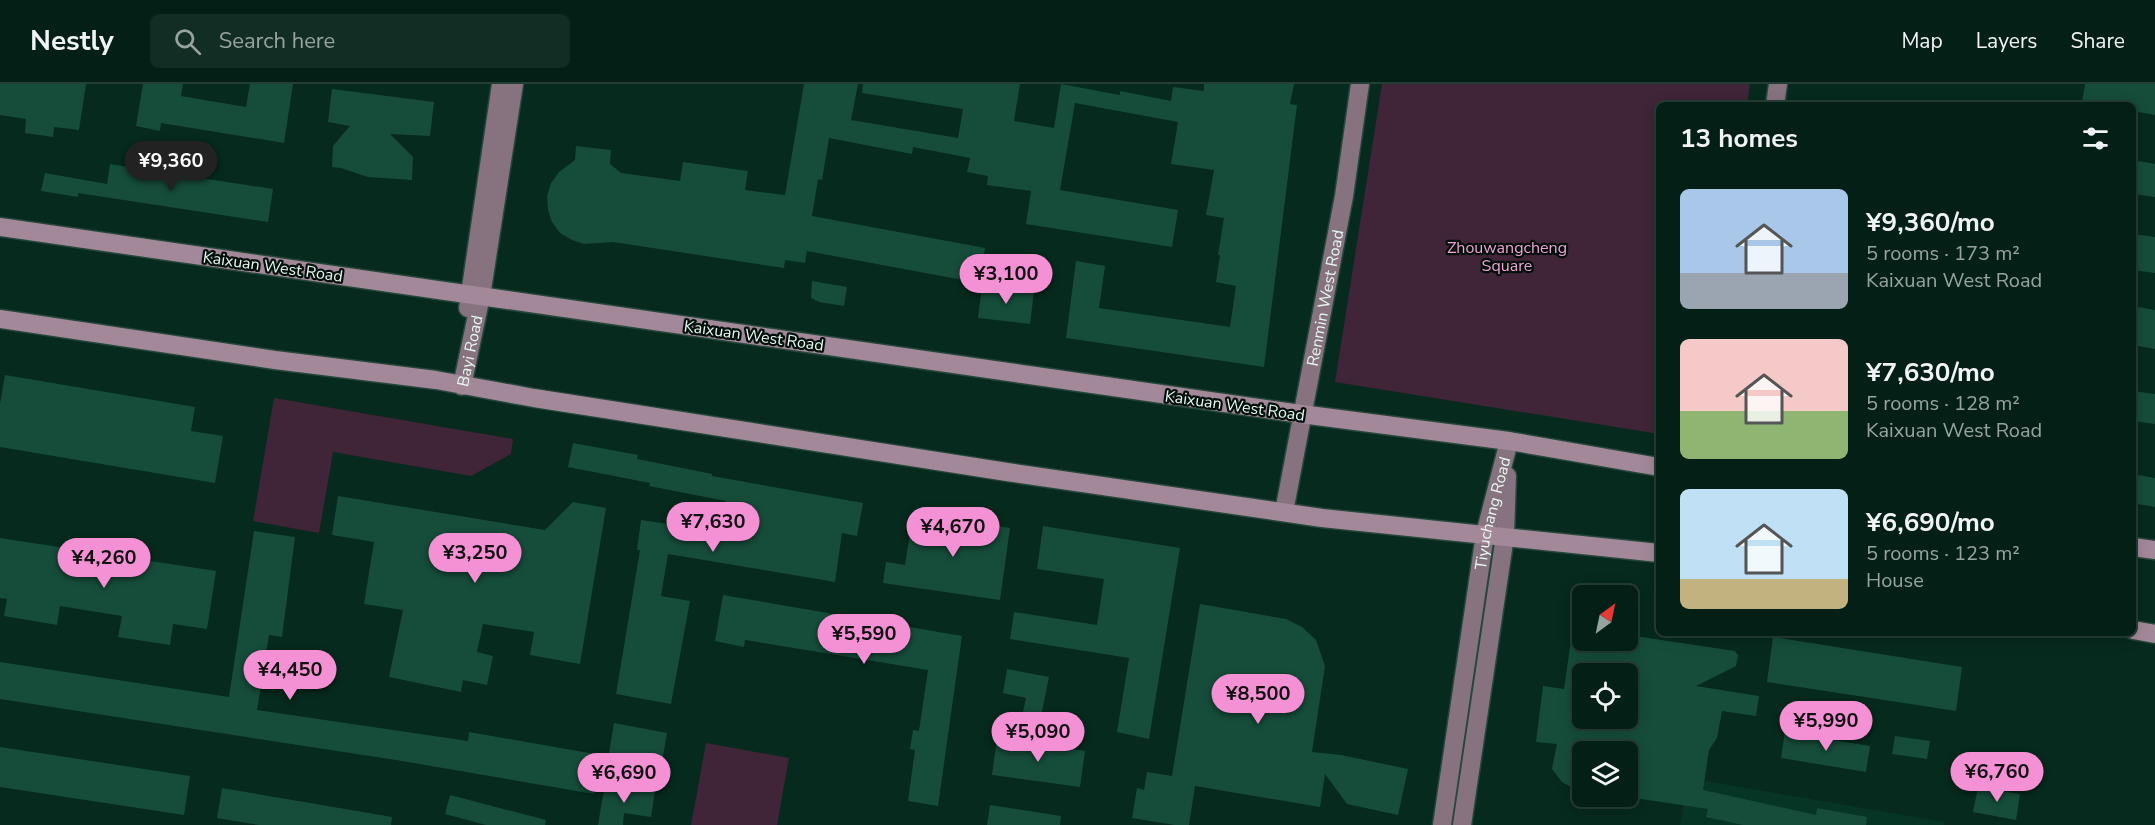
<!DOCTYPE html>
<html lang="en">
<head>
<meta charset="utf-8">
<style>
	body { margin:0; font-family:"Nunito Sans",sans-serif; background:#122d23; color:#f1f3f6; height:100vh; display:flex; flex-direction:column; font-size:22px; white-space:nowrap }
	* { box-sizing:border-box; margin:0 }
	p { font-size:20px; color:#97a3a1 }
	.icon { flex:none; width:33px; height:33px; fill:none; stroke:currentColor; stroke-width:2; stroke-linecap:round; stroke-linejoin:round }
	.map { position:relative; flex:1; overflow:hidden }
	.drawer { position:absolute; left:1656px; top:18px; width:480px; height:534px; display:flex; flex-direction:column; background:#042016; border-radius:9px; box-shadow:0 3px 15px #0003,0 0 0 2px #253e35 }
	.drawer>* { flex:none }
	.needle { width:39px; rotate:33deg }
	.buttons { position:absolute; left:1572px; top:501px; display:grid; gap:12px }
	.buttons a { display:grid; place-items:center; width:66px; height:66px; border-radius:9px; background:#042016; box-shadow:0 3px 15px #0003,0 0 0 2px #253e35; font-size:30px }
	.price { position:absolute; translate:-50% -51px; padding:0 14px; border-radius:21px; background:#f491d4; color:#111; font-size:20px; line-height:39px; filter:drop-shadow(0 2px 3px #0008) }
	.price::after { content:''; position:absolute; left:50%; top:36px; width:18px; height:14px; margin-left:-9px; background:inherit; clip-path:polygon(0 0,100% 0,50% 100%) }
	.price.on { background:#222; color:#fff }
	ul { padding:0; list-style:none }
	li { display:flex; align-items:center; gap:18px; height:150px; padding:0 24px }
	li span { display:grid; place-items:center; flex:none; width:168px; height:120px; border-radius:9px; color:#555 }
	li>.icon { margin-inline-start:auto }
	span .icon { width:72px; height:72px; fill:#fffc; stroke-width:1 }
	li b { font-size:26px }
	h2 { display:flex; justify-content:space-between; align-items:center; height:72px; padding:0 24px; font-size:26px }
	header { display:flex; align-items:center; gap:36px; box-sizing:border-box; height:84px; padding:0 30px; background:#042016; border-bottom:2px solid #253e35 }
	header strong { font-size:28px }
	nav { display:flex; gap:33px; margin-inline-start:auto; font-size:21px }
	.search { width:420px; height:54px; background:#122d23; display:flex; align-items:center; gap:15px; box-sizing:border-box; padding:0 21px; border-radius:9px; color:#97a3a1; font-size:22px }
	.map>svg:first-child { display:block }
</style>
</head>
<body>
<header>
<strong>Nestly</strong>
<div class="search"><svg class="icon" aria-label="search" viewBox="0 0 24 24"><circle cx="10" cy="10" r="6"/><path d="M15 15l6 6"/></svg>Search here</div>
<nav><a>Map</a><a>Layers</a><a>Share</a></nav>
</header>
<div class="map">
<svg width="2155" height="741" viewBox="0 0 2155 741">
	<rect width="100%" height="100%" fill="#062a1d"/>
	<polygon fill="#063526" points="1688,694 1944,738 1944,741 1680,741"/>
	<g fill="#402437">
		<polygon points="1382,0 1750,0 1747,21 1659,21 1659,350 1335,298"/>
		<polygon points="274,314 513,355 511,370 471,392 333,368 319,449 253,437"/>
		<polygon points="706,659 789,674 777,741 691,741"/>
	</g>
	<g fill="#164d3a" fill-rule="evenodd">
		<polygon points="0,0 86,0 79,46 54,43 53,53 25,49 26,35 0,31"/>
		<polygon points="143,0 183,0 181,12 246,23 250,0 293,0 284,59 161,39 160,47 136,42"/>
		<polygon points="804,0 858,0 851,36 958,54 963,25 862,9 863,0 1020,0 1014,37 1054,44 1061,0 1120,11 1120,7 1171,17 1173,3 1204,7 1204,0 1294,0 1290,20 1297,21 1264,283 1066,254 1076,177 1105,182 1099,224 1230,243 1236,202 1216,198 1220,171 1218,171 1224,134 1206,131 1214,86 1171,80 1178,38 1075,19 1060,106 1178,126 1172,163 1026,140 1031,107 987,101 988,92 967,88 970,74 913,63 912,70 829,54 822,96 818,95 812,132 985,164 979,199 807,167 805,179 785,176 784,184 613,158 584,160 572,156 560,149 552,138 548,126 547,112 551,99 559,88 575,76 576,62 611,66 610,80 621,89 680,97 683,78 748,87 745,106 785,111"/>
		<polygon points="2085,0 2155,0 2155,31 2133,27 2133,21 2082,19"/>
		<polygon points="332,5 434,18 430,52 390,50 413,73 412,96 368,93 341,84 332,83 333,62 350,42 328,38"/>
		<polygon points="2133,76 2155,80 2155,113 2133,110"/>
		<polygon points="110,80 273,105 268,138 78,109 78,113 41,107 45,89 107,100"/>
		<polygon points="2133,150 2155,153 2155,189 2133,186"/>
		<polygon points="812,197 847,203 844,222 819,218 811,214"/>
		<polygon points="982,202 1034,208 1030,240 978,234"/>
		<polygon points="2133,222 2155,226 2155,265 2133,261"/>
		<polygon points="5,291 195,323 191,347 223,352 215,399 0,363 0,320"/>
		<polygon points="2133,307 2155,310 2155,340 2133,337"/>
		<polygon points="573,359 638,371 637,375 712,390 712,392 863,419 857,452 842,449 835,498 668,470 661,512 690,517 671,620 616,610 640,466 637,466 641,436 721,448 726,417 649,402 650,399 568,383"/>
		<polygon points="2133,390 2155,394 2155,423 2133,419"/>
		<polygon points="338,412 545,446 573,418 606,424 580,580 530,571 534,548 483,540 477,568 493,572 487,601 463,596 461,608 389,593 403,526 364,520 374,458 332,451"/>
		<polygon points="913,430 1010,444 1000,516 883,499 886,478 905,481"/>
		<polygon points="1043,442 1180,464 1149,655 1117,648 1129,574 1010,555 1014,528 1097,541 1104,495 1037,485"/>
		<polygon points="254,447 295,453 282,553 269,551 257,626 468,657 469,648 600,671 594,710 396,676 0,615 0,578 229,613"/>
		<polygon points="0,454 216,487 207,545 173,540 170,561 118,553 122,532 60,522 57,541 4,532 7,515 0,514"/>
		<polygon points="723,511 962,552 938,722 908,717 915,666 910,665 913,646 919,647 928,586 745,556 744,563 715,557"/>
		<polygon points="1200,520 1286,535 1302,543 1316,556 1325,582 1312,668 1341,671 1408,685 1398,731 1347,720 1325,690 1320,723 1195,702 1189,741 1175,741 1132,734 1137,704 1144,706 1147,688 1172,692"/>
		<path d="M1628 551 1735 567 1738 572 1736 582 1696 602 1759 612 1756 632 1722 627 1717 654 1709 666 1703 706 1816 731 1817 724 1867 733 1866 741H1743L1706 733 1708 725 1628 713V668H1582V706L1573 704 1562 698 1552 685 1557 660 1536 658 1543 602 1564 605 1571 556H1628ZM1582 590H1628V634H1582Z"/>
		<polygon points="1773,553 1962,583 1956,627 1767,598"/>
		<polygon points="1007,585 1049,593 1041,632 1023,628 1026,614 1003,609"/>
		<polygon points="614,639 667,649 662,678 609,669"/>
		<polygon points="1785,648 1870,662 1866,688 1781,674"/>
		<polygon points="1895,652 1930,657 1927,675 1892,670"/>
		<polygon points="997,654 1085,667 1080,703 992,691"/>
		<polygon points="0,663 190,692 184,731 0,703"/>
		<polygon points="605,699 655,707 651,733 624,729 623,741 598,741"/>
		<polygon points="1978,703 2020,710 2016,736 1973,728"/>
		<polygon points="222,704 392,733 391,741 259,741 217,734"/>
		<polygon points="450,711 546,736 545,741 486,741 445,730"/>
		<polygon points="990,721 1061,732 1060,741 987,741"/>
	</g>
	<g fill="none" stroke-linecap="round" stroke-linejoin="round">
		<g stroke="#25473b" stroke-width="21">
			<g id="secondary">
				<polyline points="1775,21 1778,0"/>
				<polyline points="468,224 501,0"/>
				<path id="s1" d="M462 302 481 212 514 0"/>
				<path id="s2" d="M1284 428 1344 112 1360 0"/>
				<path id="s3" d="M1442 741 1485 450 1509 357"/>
				<polyline points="1462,741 1505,452 1507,392"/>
			</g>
		</g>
		<g stroke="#25473b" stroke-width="21">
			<g id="primary">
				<polyline points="0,143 1301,330 1509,357 1659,383"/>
				<polyline points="0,235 275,276 436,296 534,314 1007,388 1322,434 1659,469"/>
				<polyline points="2133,463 2155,466"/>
				<polyline points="2133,546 2155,550"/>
			</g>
		</g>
		<use href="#secondary" stroke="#87727f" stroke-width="18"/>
		<use href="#primary" stroke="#a38899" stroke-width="18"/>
	</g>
	<g text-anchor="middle" stroke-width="4.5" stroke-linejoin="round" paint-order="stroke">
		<g font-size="16" fill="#f0a2d6" stroke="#030f0a">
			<text x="1507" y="169">Zhouwangcheng<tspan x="1507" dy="18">Square</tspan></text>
		</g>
		<g font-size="16" fill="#e6f9f0" stroke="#030f0a">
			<text transform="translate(273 182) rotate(8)" y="6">Kaixuan West Road</text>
			<text dy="6" stroke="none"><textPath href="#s2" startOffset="218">Renmin West Road</textPath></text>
			<text transform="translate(754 251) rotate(8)" y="6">Kaixuan West Road</text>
			<text dy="6" stroke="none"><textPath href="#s1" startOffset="36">Bayi Road</textPath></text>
			<text transform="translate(1235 321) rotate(8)" y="6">Kaixuan West Road</text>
			<text dy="6" stroke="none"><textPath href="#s3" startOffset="316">Tiyuchang Road</textPath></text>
		</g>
	</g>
</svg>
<div class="buttons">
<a><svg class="needle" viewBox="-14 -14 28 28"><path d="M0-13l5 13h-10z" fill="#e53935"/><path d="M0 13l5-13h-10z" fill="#97a3a1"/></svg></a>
<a><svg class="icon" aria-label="locate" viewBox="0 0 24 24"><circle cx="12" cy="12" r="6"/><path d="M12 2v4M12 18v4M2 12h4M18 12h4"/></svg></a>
<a><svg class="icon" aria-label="layers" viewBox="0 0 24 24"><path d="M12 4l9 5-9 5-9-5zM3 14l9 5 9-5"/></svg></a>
</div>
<b class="price on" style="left:171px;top:108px">¥9,360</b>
<b class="price" style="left:1006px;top:221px">¥3,100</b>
<b class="price" style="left:713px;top:469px">¥7,630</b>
<b class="price" style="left:953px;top:474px">¥4,670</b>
<b class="price" style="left:475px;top:500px">¥3,250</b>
<b class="price" style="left:104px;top:505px">¥4,260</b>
<b class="price" style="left:864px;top:581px">¥5,590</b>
<b class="price" style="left:290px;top:617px">¥4,450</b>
<b class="price" style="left:1258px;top:641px">¥8,500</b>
<b class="price" style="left:1826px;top:668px">¥5,990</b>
<b class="price" style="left:1038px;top:679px">¥5,090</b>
<b class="price" style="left:1997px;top:719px">¥6,760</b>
<b class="price" style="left:624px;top:720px">¥6,690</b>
<section class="drawer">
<h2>13 homes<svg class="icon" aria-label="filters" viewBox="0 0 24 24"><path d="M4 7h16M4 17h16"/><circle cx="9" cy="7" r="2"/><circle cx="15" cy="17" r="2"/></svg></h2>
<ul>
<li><span style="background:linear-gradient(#a9c7e8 70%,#9aa5b1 0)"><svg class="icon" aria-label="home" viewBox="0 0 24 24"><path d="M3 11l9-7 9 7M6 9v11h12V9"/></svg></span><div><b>¥9,360/mo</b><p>5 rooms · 173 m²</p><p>Kaixuan West Road</p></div></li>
<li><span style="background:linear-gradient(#f6c9c9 60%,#8fb573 0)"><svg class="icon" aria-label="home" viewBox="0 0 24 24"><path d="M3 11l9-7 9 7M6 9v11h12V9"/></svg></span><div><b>¥7,630/mo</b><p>5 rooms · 128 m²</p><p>Kaixuan West Road</p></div></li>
<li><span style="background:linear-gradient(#bfe0f5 75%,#c2b280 0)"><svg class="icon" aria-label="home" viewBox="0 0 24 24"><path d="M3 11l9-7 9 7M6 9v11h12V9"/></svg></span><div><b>¥6,690/mo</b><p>5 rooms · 123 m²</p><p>House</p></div></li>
</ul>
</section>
</div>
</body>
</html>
